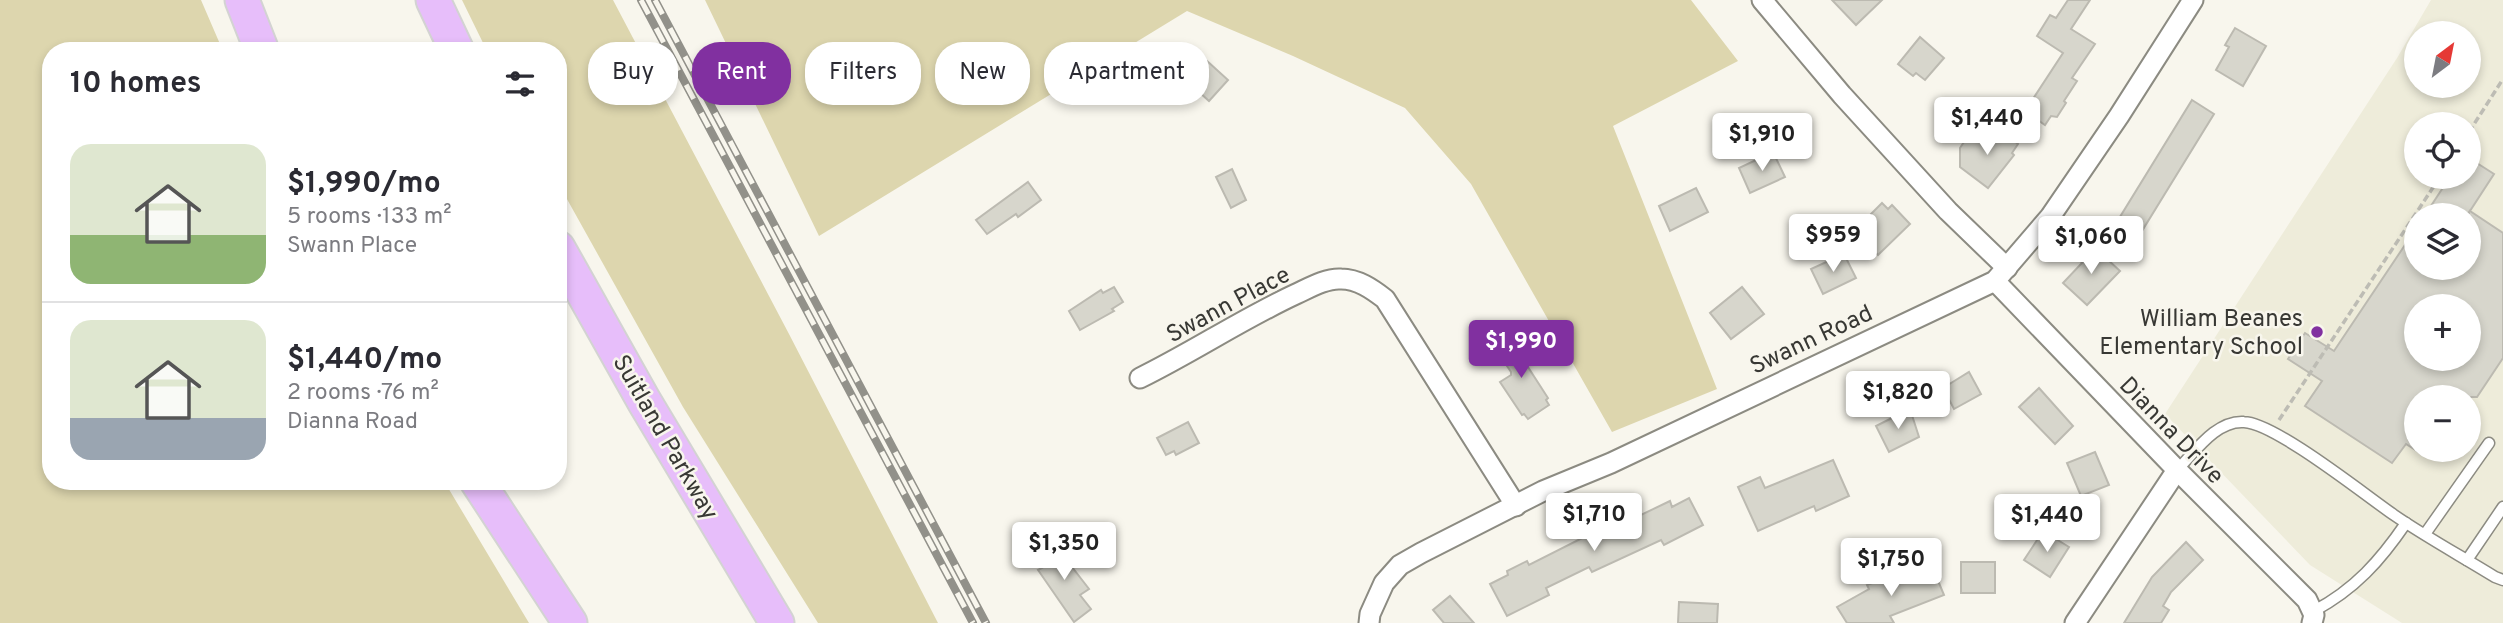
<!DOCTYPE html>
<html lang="en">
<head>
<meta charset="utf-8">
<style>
	body { margin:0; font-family:Overpass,sans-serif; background:#f7f7f7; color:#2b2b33; height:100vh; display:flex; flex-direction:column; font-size:26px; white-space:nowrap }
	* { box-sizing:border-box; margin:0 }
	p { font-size:23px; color:#7c7c81 }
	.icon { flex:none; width:38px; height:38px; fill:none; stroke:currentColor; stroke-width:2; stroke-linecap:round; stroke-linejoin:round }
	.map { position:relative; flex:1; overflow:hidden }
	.drawer { position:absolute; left:42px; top:42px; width:525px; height:448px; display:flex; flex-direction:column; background:#fff; border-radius:28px; box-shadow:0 4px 10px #0003 }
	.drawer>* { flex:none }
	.top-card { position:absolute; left:588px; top:42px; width:665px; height:63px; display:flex; gap:14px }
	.needle { width:46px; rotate:32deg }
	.tools { position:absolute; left:2404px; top:21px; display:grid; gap:14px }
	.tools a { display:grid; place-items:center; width:77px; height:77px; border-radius:50%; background:#fff; box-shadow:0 4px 10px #0003; font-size:35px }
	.price { position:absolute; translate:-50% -60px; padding:0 16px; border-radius:7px; background:#fff; color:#222; font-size:23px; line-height:46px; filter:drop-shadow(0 2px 4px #0008) }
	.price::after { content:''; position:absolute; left:50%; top:42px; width:21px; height:16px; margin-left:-10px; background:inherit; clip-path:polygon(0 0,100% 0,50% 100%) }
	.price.selected { background:#8130a0; color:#fff }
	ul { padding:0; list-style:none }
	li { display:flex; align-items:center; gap:21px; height:175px; padding:0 28px }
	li+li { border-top:2px solid #e1e1e2 }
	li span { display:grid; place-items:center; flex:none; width:196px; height:140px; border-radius:21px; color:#555 }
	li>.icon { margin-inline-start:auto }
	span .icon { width:84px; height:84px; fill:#fffc; stroke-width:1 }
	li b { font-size:30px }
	h2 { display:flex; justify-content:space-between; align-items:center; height:84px; padding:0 28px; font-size:30px }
	.pill { padding:0 24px; border-radius:28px; background:#fff; box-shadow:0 4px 10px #0003; font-size:24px; line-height:63px }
	.pill.selected { background:#8130a0; color:#fff }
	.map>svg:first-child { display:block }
</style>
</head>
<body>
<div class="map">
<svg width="2503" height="623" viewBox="0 0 2503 623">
	<rect width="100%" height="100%" fill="#f8f6ed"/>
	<path fill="#eeecda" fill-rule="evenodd" d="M2431 0H2503V623H2402L2310 565 2165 414 2397 58ZM2417 33H2469V86H2417ZM2417 124H2469V177H2417ZM2417 215H2469V268H2417ZM2417 306H2469V359H2417ZM2417 397H2469V450H2417Z"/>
	<g fill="#ddd6ae">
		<polygon points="0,0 201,0 223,51 51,51 51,481 444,481 529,623 0,623"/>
		<polygon points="462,0 613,0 789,334 938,623 818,623 683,407 558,183 558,51 487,51"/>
		<polygon points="705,0 1691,0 1738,61 1613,126 1717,389 1612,432 1471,184 1405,108 1293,56 1187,11 819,236"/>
	</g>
	<g fill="#d7d6cc" stroke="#bcbab1" stroke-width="2" fill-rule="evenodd">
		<polygon points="1832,0 1882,0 1856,25"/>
		<polygon points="2068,0 2090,0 2071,29 2095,44 2072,78 2077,81 2064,101 2066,103 2057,117 2051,116 2045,125 2025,111 2063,53 2037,36 2050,15 2056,18"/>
		<polygon points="2235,28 2266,46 2243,86 2216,70 2229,47 2225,45"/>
		<polygon points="1920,37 1944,58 1925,80 1916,73 1913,76 1898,64"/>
		<polygon points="1195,50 1228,80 1209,101 1176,71"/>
		<polygon points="2192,100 2214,114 2137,239 2115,225"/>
		<polygon points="1999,129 2018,144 2012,153 2014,155 1988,188 1960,167 1960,148 1964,142 1972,140 1983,142 1987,145"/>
		<polygon points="1773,152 1785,177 1750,193 1739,168"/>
		<path d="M2469 158 2494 174 2470 211 2503 233V358L2477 397H2417V451L2406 444 2392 463 2305 406 2322 381 2288 359 2305 333 2334 351 2417 227V268H2469V212L2467 215H2425L2450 177H2469ZM2417 306H2469V359H2417Z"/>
		<polygon points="1232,169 1246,200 1231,208 1216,177"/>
		<polygon points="1028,182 1041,200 1018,217 1016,214 987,234 976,220"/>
		<polygon points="1696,188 1708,212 1670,231 1659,206"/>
		<polygon points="1882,203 1888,209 1892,205 1910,224 1878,255 1856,229"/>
		<polygon points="2093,246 2120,271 2087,305 2063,283 2082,263 2080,260"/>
		<polygon points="1844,254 1856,278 1823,294 1811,269"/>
		<polygon points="1114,287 1123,302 1112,309 1114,311 1080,330 1069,311 1101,290 1103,293"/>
		<polygon points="1742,287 1764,314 1731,339 1710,313"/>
		<polygon points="1510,334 1520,348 1517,350 1548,398 1546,400 1549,405 1528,419 1524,414 1522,415 1500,382 1511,375 1511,372 1493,345"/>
		<polygon points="1969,372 1981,394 1954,409 1943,388"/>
		<polygon points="2039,388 2073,426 2055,444 2019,407"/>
		<polygon points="1910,409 1919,437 1889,452 1876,426"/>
		<polygon points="1188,422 1199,443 1176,455 1174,451 1166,455 1157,438"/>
		<polygon points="2095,452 2109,485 2081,496 2067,463"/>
		<polygon points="1833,460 1849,496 1816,511 1814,506 1758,531 1738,487 1760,477 1765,488"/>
		<polygon points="1689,498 1703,525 1664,545 1661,540 1592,572 1589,567 1546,588 1549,595 1507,616 1490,584 1508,575 1507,571 1527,561 1529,565 1616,521 1618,526 1670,501 1672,507"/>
		<polygon points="2043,531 2069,547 2050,577 2024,560"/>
		<polygon points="2186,542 2203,560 2171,592 2163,606 2169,610 2161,623 2124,623 2152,577"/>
		<polygon points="1055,545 1089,589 1080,595 1091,609 1074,622 1038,570 1042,568 1035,559"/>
		<rect x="1961" y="562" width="34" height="31"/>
		<polygon points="1904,571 1908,581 1934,571 1944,595 1890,616 1894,623 1847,623 1837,607 1869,589 1867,585"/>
		<polygon points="1450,596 1474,623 1444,623 1433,610"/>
		<polygon points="1679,602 1718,604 1717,623 1678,623"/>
	</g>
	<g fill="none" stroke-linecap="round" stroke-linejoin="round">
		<g stroke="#8c8b82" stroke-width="13">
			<g id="service">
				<path d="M2177 470C2195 452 2216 420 2244 422 2275 423 2365 495 2394 515 2426 537 2461 556 2495 577L2503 580"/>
				<polyline points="2425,534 2489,443"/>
				<polyline points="2467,560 2503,507"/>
				<path d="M2314 611C2355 589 2380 561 2406 523"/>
			</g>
		</g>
		<g stroke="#8c8b82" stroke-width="23">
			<g id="minor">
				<polyline points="1762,0 1842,95 1948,211 2007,268"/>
				<polyline points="1995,281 2177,470 2307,600 2314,615 2312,623"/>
				<path d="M1140 378C1193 352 1242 319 1296 294 1309 288 1326 278 1341 279 1358 279 1372 289 1385 299L1516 506"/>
				<polyline points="1369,623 1370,614 1384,583 1400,565 1421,553 1543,491 1611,463 1995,281 2050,217 2119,116 2193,0"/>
				<polyline points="2075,623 2177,470"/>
			</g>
		</g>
		<g stroke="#d3d3d2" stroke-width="37">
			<g id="trunk">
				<polyline points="242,0 262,51"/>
				<polyline points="433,0 457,51"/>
				<polyline points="558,248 644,401 777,623"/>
				<polyline points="477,481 570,623"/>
			</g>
		</g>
		<g stroke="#bdbcb4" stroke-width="3.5" stroke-dasharray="7 3.5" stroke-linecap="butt">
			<polyline points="2469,132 2503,79"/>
			<polyline points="2279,420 2440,177"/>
		</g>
		<use href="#service" stroke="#fff" stroke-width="10"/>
		<use href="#minor" stroke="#fff" stroke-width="19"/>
		<use href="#trunk" stroke="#e7befa" stroke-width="33"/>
		<g stroke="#92918a" stroke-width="8">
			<g id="rail">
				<polyline points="641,0 973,623"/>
				<polyline points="655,0 986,623"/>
			</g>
		</g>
		<use href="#rail" stroke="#f8f6ed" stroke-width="5" stroke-dasharray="16" stroke-linecap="butt"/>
	</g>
	<circle fill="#8130a0" stroke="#f8f6ed" stroke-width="2.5" cx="2317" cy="332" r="7"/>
	<g text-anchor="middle" stroke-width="5" stroke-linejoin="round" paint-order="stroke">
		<g font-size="24" fill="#383834" stroke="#f8f6ed">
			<text transform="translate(1228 304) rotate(-28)" y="8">Swann Place</text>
			<text transform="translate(1811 339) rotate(-25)" y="8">Swann Road</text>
			<text transform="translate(2172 430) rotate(46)" y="8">Dianna Drive</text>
			<text transform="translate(666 437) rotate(60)" y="8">Suitland Parkway</text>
		</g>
		<g font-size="24" fill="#383834" stroke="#f8f6ed" text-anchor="end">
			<text x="2303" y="326">William Beanes<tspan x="2303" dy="28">Elementary School</tspan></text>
		</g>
	</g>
</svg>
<div class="tools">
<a><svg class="needle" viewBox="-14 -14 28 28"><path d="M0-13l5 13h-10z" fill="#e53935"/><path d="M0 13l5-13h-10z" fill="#7c7c81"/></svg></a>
<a><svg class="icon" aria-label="locate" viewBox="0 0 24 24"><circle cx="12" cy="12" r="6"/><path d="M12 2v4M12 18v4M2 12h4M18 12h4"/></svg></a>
<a><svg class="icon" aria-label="layers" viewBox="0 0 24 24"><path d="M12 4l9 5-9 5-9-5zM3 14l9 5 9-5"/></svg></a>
<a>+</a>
<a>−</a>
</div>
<b class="price" style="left:1987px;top:157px">$1,440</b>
<b class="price" style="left:1762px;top:173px">$1,910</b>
<b class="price" style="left:1833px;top:274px">$959</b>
<b class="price" style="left:2091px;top:276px">$1,060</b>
<b class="price selected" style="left:1521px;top:380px">$1,990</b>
<b class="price" style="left:1898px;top:431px">$1,820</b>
<b class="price" style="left:1594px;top:553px">$1,710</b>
<b class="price" style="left:2047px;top:554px">$1,440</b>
<b class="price" style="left:1064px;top:582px">$1,350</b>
<b class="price" style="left:1891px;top:598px">$1,750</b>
<div class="top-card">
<a class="pill">Buy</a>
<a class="pill selected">Rent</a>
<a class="pill">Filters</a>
<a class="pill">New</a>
<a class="pill">Apartment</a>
</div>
<section class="drawer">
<h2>10 homes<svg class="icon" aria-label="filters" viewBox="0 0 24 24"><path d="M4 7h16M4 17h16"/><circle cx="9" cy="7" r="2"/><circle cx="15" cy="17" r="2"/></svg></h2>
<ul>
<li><span style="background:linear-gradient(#dfe7d0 65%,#8fb573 0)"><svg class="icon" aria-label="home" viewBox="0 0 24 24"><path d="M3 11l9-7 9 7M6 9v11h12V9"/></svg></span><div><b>$1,990/mo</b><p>5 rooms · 133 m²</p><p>Swann Place</p></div></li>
<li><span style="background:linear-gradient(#dfe7d0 70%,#9aa5b1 0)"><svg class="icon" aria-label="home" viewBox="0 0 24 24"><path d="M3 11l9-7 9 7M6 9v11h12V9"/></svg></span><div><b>$1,440/mo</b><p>2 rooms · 76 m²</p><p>Dianna Road</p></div></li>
</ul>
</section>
</div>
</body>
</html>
